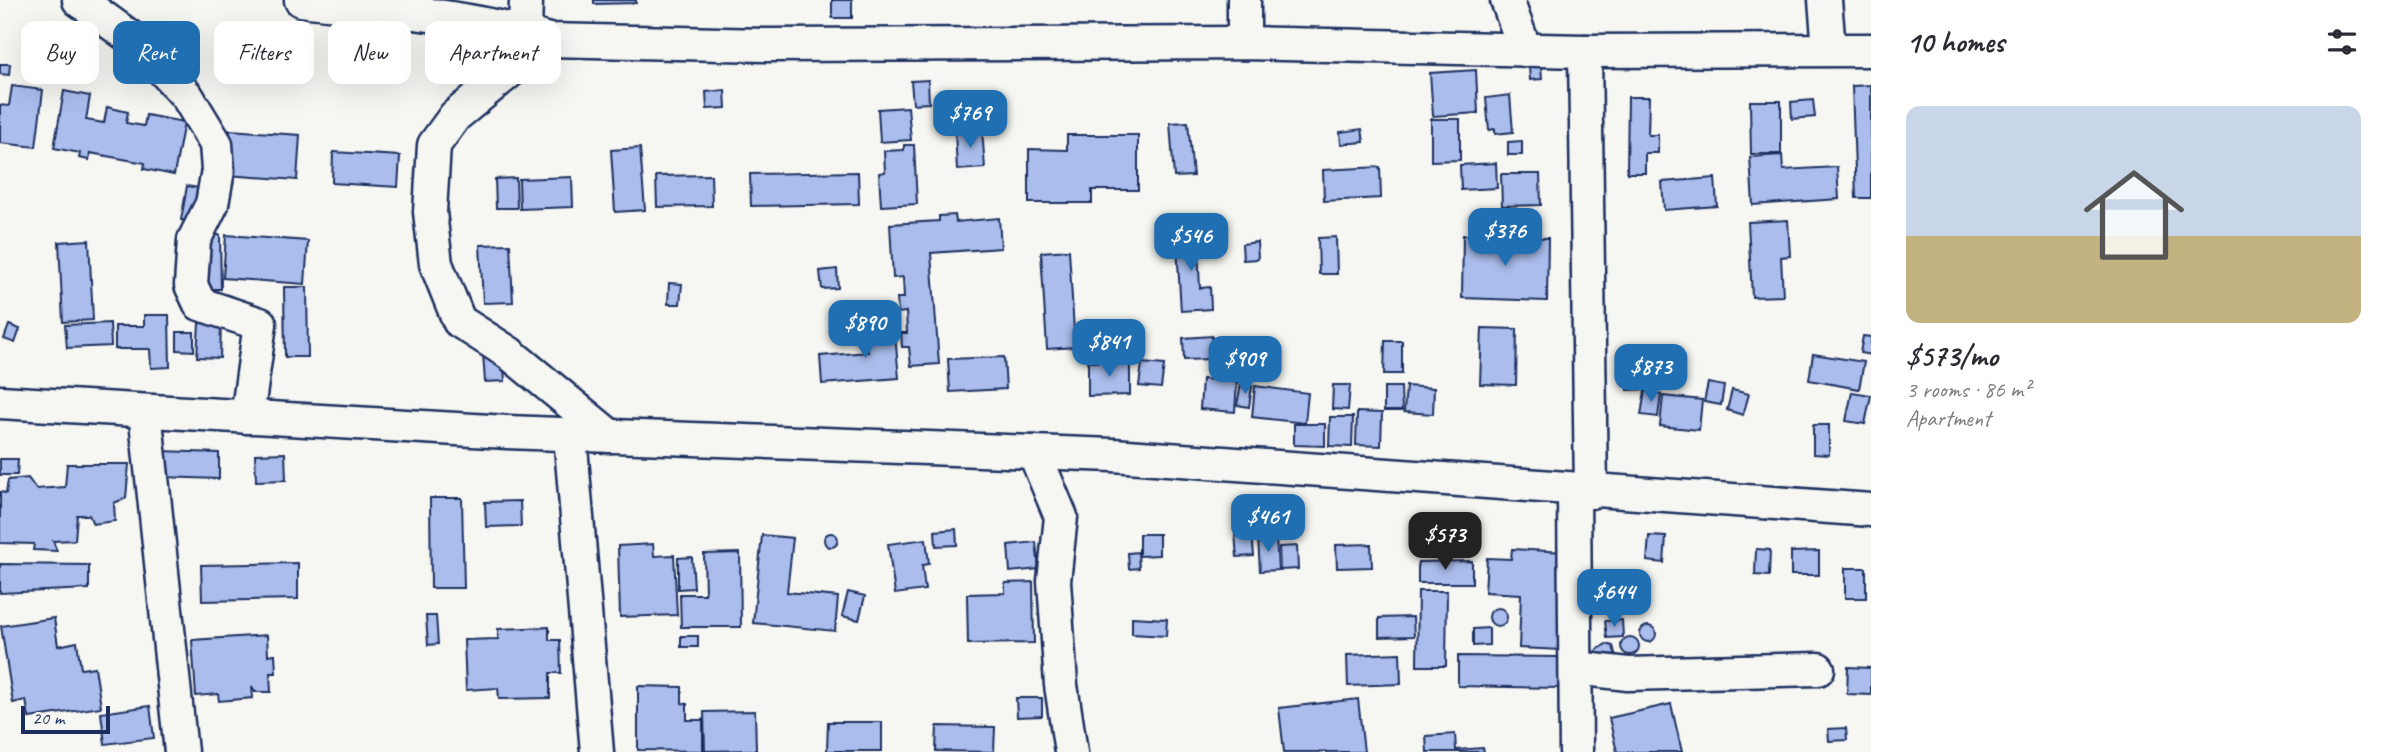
<!DOCTYPE html>
<html lang="en">
<head>
<meta charset="utf-8">
<style>
	body { margin:0; font-family:Caveat,sans-serif; background:#f7f7f7; color:#2b2b33; height:100vh; display:flex; flex-direction:column; font-size:26px; white-space:nowrap }
	* { box-sizing:border-box; margin:0 }
	p { font-size:23px; color:#7c7c81 }
	.icon { flex:none; width:38px; height:38px; fill:none; stroke:currentColor; stroke-width:2; stroke-linecap:round; stroke-linejoin:round }
	.map { position:relative; flex:1; overflow:hidden }
	.drawer { display:flex; flex-direction:column; background:#fff; width:525px }
	.drawer>* { flex:none }
	.hud { position:absolute; left:21px; top:21px; width:665px; height:63px; display:flex; gap:14px }
	.scale { position:absolute; left:21px; bottom:18px; width:89px; box-sizing:border-box; padding-left:7px; border:4px solid #1b2f5e; border-top:0; font-size:19px; line-height:24px; white-space:nowrap; color:#1b2f5e; -webkit-text-stroke:5px #f6f6f2; paint-order:stroke }
	.price { position:absolute; translate:-50% -60px; padding:0 16px; border-radius:14px; background:#1f6fb2; color:#fff; font-size:23px; line-height:46px; filter:drop-shadow(0 2px 4px #0008) }
	.price::after { content:''; position:absolute; left:50%; top:42px; width:21px; height:16px; margin-left:-10px; background:inherit; clip-path:polygon(0 0,100% 0,50% 100%) }
	.price.on { background:#222; color:#fff }
	ul { padding:0; list-style:none }
	li { display:grid; align-content:center; gap:14px; height:371px; padding:0 35px }
	li+li { border-top:2px solid #e1e1e2 }
	li span { display:grid; place-items:center; height:217px; border-radius:14px; color:#555 }
	li>.icon { margin-inline-start:auto }
	span .icon { width:126px; height:126px; fill:#fffc; stroke-width:1 }
	li b { font-size:30px }
	h2 { display:flex; justify-content:space-between; align-items:center; height:84px; padding:0 35px; font-size:30px }
	.tag { padding:0 24px; border-radius:14px; background:#fff; box-shadow:0 7px 28px #0002; font-size:24px; line-height:63px }
	.tag.on { background:#1f6fb2; color:#fff }
	main { display:flex; flex:1; min-height:0 }
	.map>svg:first-child { display:block }
</style>
</head>
<body>
<main>
<div class="map">
<svg width="1871" height="752" viewBox="0 0 1871 752">
	<rect width="100%" height="100%" fill="#f6f6f2"/>
	<filter id="ink" filterUnits="userSpaceOnUse"><feTurbulence type="fractalNoise" baseFrequency=".0143" numOctaves="2"/><feDisplacementMap in="SourceGraphic" scale="14" xChannelSelector="R" yChannelSelector="G"/><feConvolveMatrix kernelMatrix="1 2 1 2 8 2 1 2 1" color-interpolation-filters="sRGB"/></filter>
	<g filter="url(#ink)">
		<g fill="#aabdec" stroke="#1b2f5e" stroke-width="2">
			<polygon points="594,0 636,0 636,3 594,4"/>
			<rect x="832" y="0" width="20" height="18"/>
			<polygon points="0,64 10,64 9,75 0,74"/>
			<polygon points="1541,66 1542,79 1530,80 1529,67"/>
			<polygon points="1476,70 1478,113 1433,116 1430,73"/>
			<polygon points="928,80 929,103 913,104 911,81"/>
			<polygon points="1871,85 1871,198 1856,198 1852,86"/>
			<polygon points="12,86 43,90 36,147 0,143 0,105 9,106"/>
			<polygon points="725,90 726,108 707,109 706,92"/>
			<polygon points="64,91 90,96 86,120 104,123 107,107 128,112 126,123 144,126 146,115 184,122 174,175 144,169 145,163 90,153 89,160 79,158 80,153 54,148"/>
			<polygon points="1510,95 1513,132 1495,134 1495,129 1489,130 1486,98"/>
			<polygon points="1628,97 1649,97 1648,135 1658,135 1658,153 1645,153 1645,173 1627,173"/>
			<polygon points="1813,100 1815,117 1792,119 1791,102"/>
			<polygon points="1750,101 1781,101 1781,154 1751,154"/>
			<polygon points="908,107 911,140 880,142 878,109"/>
			<polygon points="1431,119 1460,119 1460,160 1431,161"/>
			<polygon points="1188,122 1193,176 1174,177 1170,123"/>
			<polygon points="982,129 985,168 957,170 955,131"/>
			<polygon points="1362,129 1364,142 1341,144 1340,132"/>
			<polygon points="230,130 300,135 297,180 227,175"/>
			<polygon points="1067,135 1138,135 1138,190 1092,190 1092,203 1029,203 1029,149 1067,150"/>
			<polygon points="1522,141 1522,155 1508,155 1508,142"/>
			<polygon points="904,145 914,145 917,204 881,206 879,173 885,172 884,151 904,150"/>
			<polygon points="640,148 645,210 615,212 611,150"/>
			<polygon points="333,152 400,156 398,187 332,183"/>
			<polygon points="1782,155 1783,170 1837,167 1839,199 1753,205 1750,157"/>
			<polygon points="1496,163 1497,188 1461,190 1460,165"/>
			<polygon points="1380,167 1381,198 1324,201 1323,170"/>
			<polygon points="858,172 859,204 751,206 750,174"/>
			<polygon points="1501,174 1540,174 1541,205 1502,206"/>
			<polygon points="711,175 712,206 657,207 656,176"/>
			<polygon points="572,177 573,207 520,209 519,179"/>
			<polygon points="516,178 517,208 496,208 495,179"/>
			<polygon points="1715,178 1717,206 1664,210 1662,182"/>
			<polygon points="187,186 204,189 198,224 181,220"/>
			<polygon points="955,215 956,222 999,218 1001,248 931,253 939,364 911,366 909,347 902,347 901,333 907,333 906,312 898,313 897,298 904,298 903,277 893,278 890,224 939,221 939,216"/>
			<polygon points="1788,220 1790,256 1781,257 1783,296 1752,297 1748,222"/>
			<polygon points="1197,229 1200,288 1210,287 1211,309 1181,311 1176,230"/>
			<polygon points="200,235 220,235 221,289 200,289"/>
			<polygon points="226,235 308,241 305,284 223,278"/>
			<polygon points="1463,235 1548,238 1547,301 1462,298"/>
			<polygon points="1336,237 1337,274 1319,274 1318,238"/>
			<polygon points="89,240 93,320 63,322 59,242"/>
			<polygon points="1257,242 1258,259 1243,260 1242,244"/>
			<polygon points="510,244 513,302 483,303 480,245"/>
			<polygon points="1069,250 1075,347 1047,349 1041,252"/>
			<polygon points="837,269 838,288 822,289 820,271"/>
			<polygon points="669,283 682,284 680,304 668,304"/>
			<polygon points="284,287 307,287 308,357 285,357"/>
			<polygon points="144,315 169,315 170,367 151,368 150,349 115,349 115,326 144,326"/>
			<polygon points="110,323 111,346 67,348 65,325"/>
			<polygon points="199,323 221,324 220,358 197,357"/>
			<polygon points="894,324 899,378 822,384 820,356 868,352 866,327"/>
			<polygon points="9,325 20,329 15,343 4,339"/>
			<polygon points="1482,328 1517,329 1516,385 1480,384"/>
			<polygon points="177,332 194,332 194,351 177,350"/>
			<polygon points="1212,336 1213,359 1184,360 1183,338"/>
			<polygon points="1863,336 1871,337 1871,355 1860,353"/>
			<polygon points="1385,341 1402,341 1402,374 1384,374"/>
			<polygon points="503,353 505,381 485,382 483,354"/>
			<polygon points="1813,354 1864,362 1859,389 1809,380"/>
			<polygon points="1004,357 1006,389 950,392 948,359"/>
			<polygon points="1130,361 1130,395 1088,396 1088,362"/>
			<polygon points="1142,363 1164,365 1161,388 1139,386"/>
			<polygon points="1651,371 1652,389 1628,390 1628,373"/>
			<polygon points="1202,379 1237,381 1235,412 1200,409"/>
			<polygon points="1708,383 1724,386 1721,405 1704,402"/>
			<polygon points="1241,384 1252,386 1249,407 1237,405"/>
			<polygon points="1333,385 1350,385 1348,410 1332,409"/>
			<polygon points="1255,386 1308,393 1305,423 1252,417"/>
			<polygon points="1406,386 1434,388 1433,414 1404,412"/>
			<polygon points="1384,387 1401,387 1402,411 1384,411"/>
			<polygon points="1732,390 1749,394 1743,415 1727,410"/>
			<polygon points="1645,391 1661,394 1658,417 1641,415"/>
			<polygon points="1852,392 1871,395 1865,424 1846,421"/>
			<polygon points="1663,396 1702,400 1699,430 1660,426"/>
			<polygon points="1357,412 1382,413 1381,446 1356,445"/>
			<polygon points="1330,417 1353,417 1352,447 1329,446"/>
			<polygon points="1294,424 1325,424 1325,446 1294,445"/>
			<polygon points="1813,425 1829,425 1829,455 1813,454"/>
			<polygon points="161,451 219,453 219,479 161,477"/>
			<polygon points="285,453 286,480 256,481 255,454"/>
			<polygon points="0,459 18,459 17,475 0,475"/>
			<polygon points="67,464 129,464 126,498 114,503 115,521 93,524 89,515 77,515 75,540 53,541 57,551 33,550 34,544 0,543 0,492 6,493 8,480 28,478 36,489 65,487"/>
			<polygon points="430,498 462,498 464,588 431,588"/>
			<polygon points="520,501 521,526 486,527 485,502"/>
			<polygon points="956,529 957,545 936,546 935,531"/>
			<polygon points="1252,533 1254,556 1237,557 1235,534"/>
			<polygon points="1441,533 1454,534 1454,545 1440,545"/>
			<circle cx="831" cy="540" r="7"/>
			<polygon points="1139,534 1159,534 1159,555 1139,556"/>
			<polygon points="762,535 793,538 787,592 838,597 835,631 753,623"/>
			<polygon points="1649,536 1666,537 1664,563 1647,561"/>
			<polygon points="1276,537 1278,570 1260,571 1258,538"/>
			<polygon points="926,539 929,564 922,565 925,590 895,594 888,544"/>
			<polygon points="1036,542 1039,569 1010,572 1008,545"/>
			<polygon points="653,544 654,556 674,555 677,615 620,617 618,546"/>
			<polygon points="1371,544 1372,567 1337,568 1336,545"/>
			<polygon points="1297,546 1298,569 1280,570 1279,547"/>
			<polygon points="1512,549 1566,552 1562,650 1519,648 1521,594 1485,592 1487,558 1511,559"/>
			<polygon points="1756,549 1770,550 1769,576 1755,575"/>
			<polygon points="1819,551 1819,575 1791,575 1791,552"/>
			<polygon points="1138,552 1139,568 1129,569 1128,553"/>
			<polygon points="740,553 741,627 681,627 680,594 705,594 704,554"/>
			<polygon points="692,557 694,588 678,589 678,558"/>
			<polygon points="1472,561 1472,583 1418,583 1418,562"/>
			<polygon points="298,563 298,599 202,601 201,565"/>
			<polygon points="0,564 89,565 89,589 0,593"/>
			<rect x="1845" y="568" width="21" height="30"/>
			<polygon points="1033,582 1034,643 968,644 967,594 1005,593 1005,583"/>
			<polygon points="1418,591 1447,591 1446,666 1417,666"/>
			<polygon points="848,592 865,596 859,620 842,616"/>
			<circle cx="1498" cy="617" r="9"/>
			<polygon points="426,616 436,616 438,644 428,645"/>
			<polygon points="1132,617 1167,619 1166,636 1132,634"/>
			<polygon points="1413,617 1414,636 1379,637 1379,618"/>
			<polygon points="54,618 58,646 77,642 81,669 95,667 101,707 29,718 26,700 13,703 1,626"/>
			<polygon points="1622,620 1623,637 1607,638 1605,621"/>
			<circle cx="1648" cy="634" r="8"/>
			<polygon points="549,627 549,640 560,640 561,673 550,673 550,698 499,699 498,688 466,690 464,640 498,639 498,629"/>
			<polygon points="1489,628 1489,645 1473,646 1473,629"/>
			<polygon points="267,635 268,655 275,654 276,673 270,673 271,692 255,692 252,686 253,698 219,701 218,694 196,696 192,640"/>
			<rect x="681" y="636" width="17" height="11"/>
			<circle cx="1630" cy="646" r="9"/>
			<polygon points="1606,644 1613,646 1617,660 1594,660 1594,652"/>
			<polygon points="1400,653 1401,684 1348,686 1347,655"/>
			<polygon points="1458,656 1559,657 1558,688 1458,686"/>
			<polygon points="1848,667 1871,668 1871,695 1847,694"/>
			<polygon points="638,686 682,687 682,703 687,704 687,720 703,720 703,751 638,750"/>
			<polygon points="1016,698 1042,698 1042,716 1017,717"/>
			<polygon points="1358,699 1364,752 1284,752 1279,708"/>
			<polygon points="1671,704 1682,752 1617,752 1609,718"/>
			<polygon points="150,706 154,738 105,744 101,713"/>
			<polygon points="755,711 756,750 705,751 704,712"/>
			<polygon points="828,722 882,722 882,751 827,751"/>
			<polygon points="937,726 995,727 994,752 936,751"/>
			<polygon points="1846,728 1847,740 1829,741 1828,729"/>
			<polygon points="1455,734 1456,750 1483,748 1484,752 1427,752 1426,736"/>
		</g>
		<g fill="none" stroke-linecap="round" stroke-linejoin="round">
			<g stroke="#1b2f5e" stroke-width="37">
				<g id="minor">
					<polyline points="79,0 137,42 187,96 216,144 218,170 212,204 194,240 191,285 200,304 260,324 247,417"/>
					<path d="M301 0C382 10 470 15 548 40L765 45 1244 43 1585 51 1871 50"/>
					<polyline points="1244,0 1244,43"/>
					<polyline points="1507,0 1525,50"/>
					<polyline points="1825,0 1829,49"/>
					<polyline points="525,32 526,0"/>
					<polyline points="548,40 455,116 434,145 430,212 436,264 459,321 509,353 610,436"/>
					<polyline points="1585,51 1591,492"/>
					<polyline points="0,402 507,432 1113,455 1871,510"/>
					<polyline points="145,411 181,752"/>
					<polyline points="570,435 597,752"/>
					<polyline points="1034,452 1061,517 1054,581 1061,685 1071,752"/>
					<polyline points="1574,491 1576,752"/>
					<polyline points="1576,668 1628,674 1818,669"/>
				</g>
			</g>
			<use href="#minor" stroke="#f6f6f2" stroke-width="32"/>
		</g>
	</g>
</svg>
<div class="scale">20 m</div>
<b class="price" style="left:970px;top:150px">$769</b>
<b class="price" style="left:1505px;top:268px">$376</b>
<b class="price" style="left:1191px;top:273px">$546</b>
<b class="price" style="left:865px;top:360px">$890</b>
<b class="price" style="left:1109px;top:379px">$841</b>
<b class="price" style="left:1245px;top:396px">$909</b>
<b class="price" style="left:1651px;top:404px">$873</b>
<b class="price" style="left:1268px;top:554px">$461</b>
<b class="price on" style="left:1445px;top:572px">$573</b>
<b class="price" style="left:1614px;top:629px">$644</b>
<div class="hud">
<a class="tag">Buy</a>
<a class="tag on">Rent</a>
<a class="tag">Filters</a>
<a class="tag">New</a>
<a class="tag">Apartment</a>
</div>
</div>
<section class="drawer">
<h2>10 homes<svg class="icon" aria-label="filters" viewBox="0 0 24 24"><path d="M4 7h16M4 17h16"/><circle cx="9" cy="7" r="2"/><circle cx="15" cy="17" r="2"/></svg></h2>
<ul>
<li><span style="background:linear-gradient(#c9d6e8 60%,#c2b280 0)"><svg class="icon" aria-label="home" viewBox="0 0 24 24"><path d="M3 11l9-7 9 7M6 9v11h12V9"/></svg></span><div><b>$573/mo</b><p>3 rooms · 86 m²</p><p>Apartment</p></div></li>
</ul>
</section>
</main>
</body>
</html>
